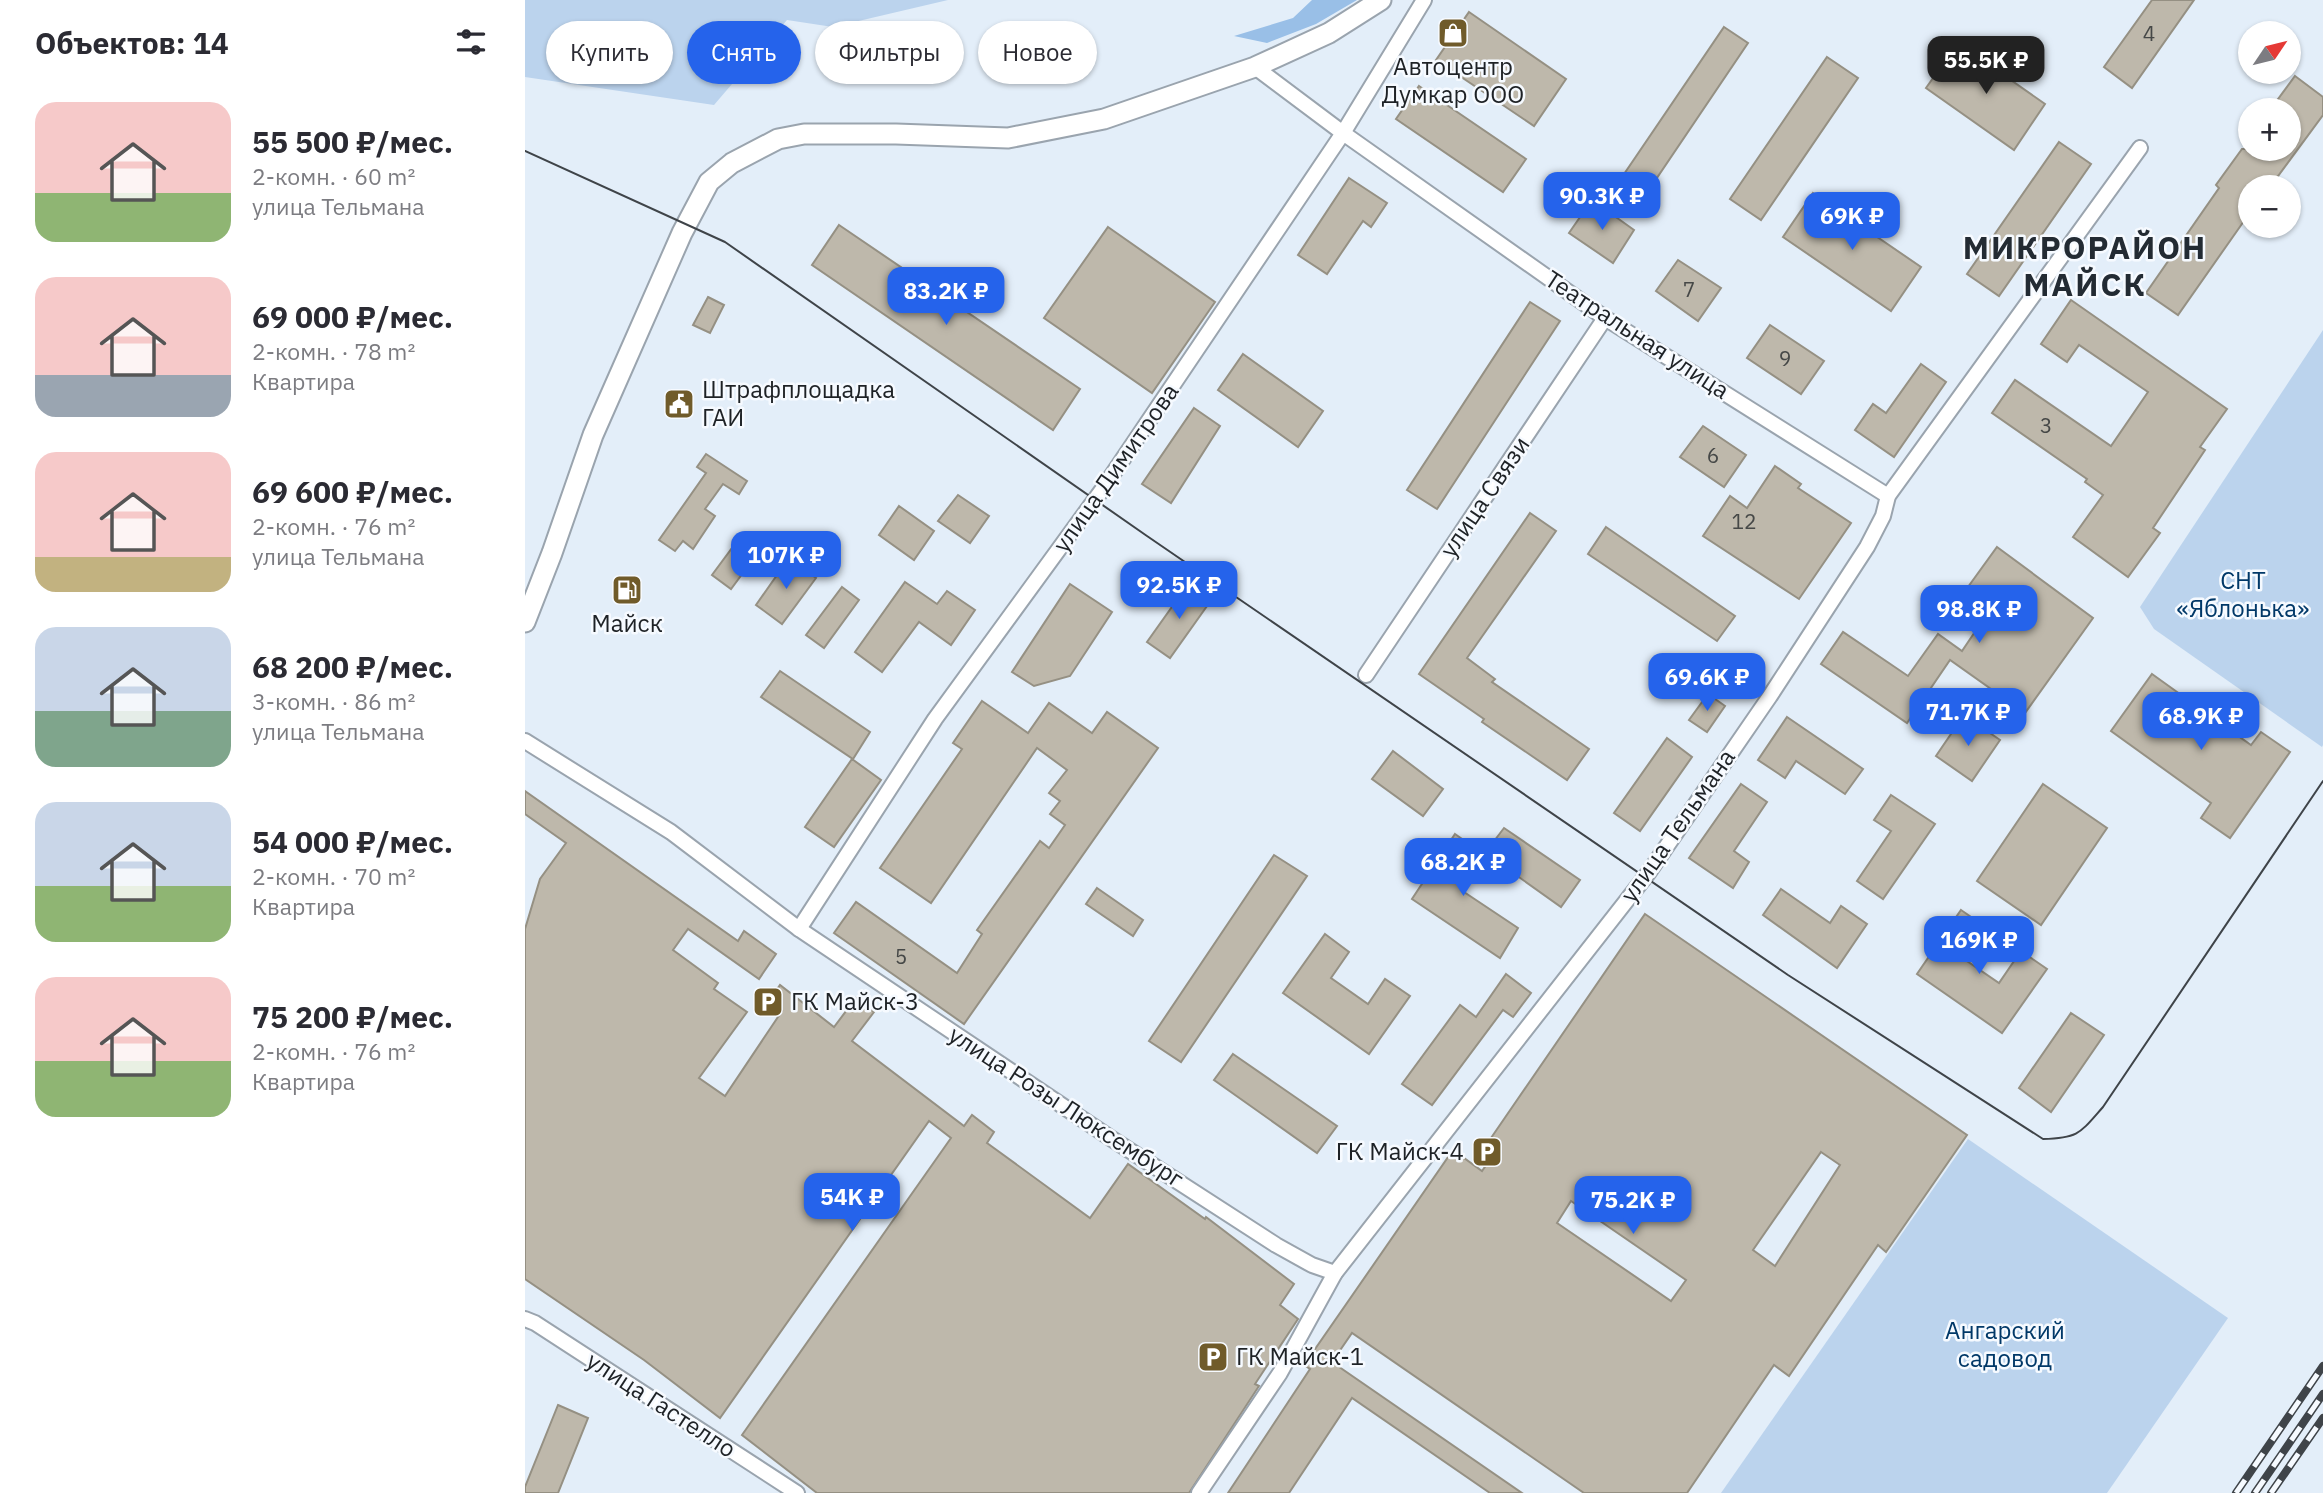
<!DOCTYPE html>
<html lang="ru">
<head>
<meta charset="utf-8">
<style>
	body { margin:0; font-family:"IBM Plex Sans",sans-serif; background:#f2f2f3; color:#2b2b33; height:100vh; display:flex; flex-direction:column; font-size:26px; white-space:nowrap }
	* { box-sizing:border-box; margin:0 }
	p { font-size:23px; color:#7c7c81 }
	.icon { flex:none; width:38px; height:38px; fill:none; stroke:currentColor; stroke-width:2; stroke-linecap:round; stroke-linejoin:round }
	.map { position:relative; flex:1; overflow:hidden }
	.sheet { display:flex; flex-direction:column; background:#fff; width:525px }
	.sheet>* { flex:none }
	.hud { position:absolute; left:21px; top:21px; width:665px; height:63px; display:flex; gap:14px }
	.needle { width:46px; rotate:55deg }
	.buttons { position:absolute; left:1713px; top:21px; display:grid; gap:14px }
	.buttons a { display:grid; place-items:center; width:63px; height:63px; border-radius:50%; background:#fff; box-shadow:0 2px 5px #0004; font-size:35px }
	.price { position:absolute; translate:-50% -60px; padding:0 16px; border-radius:14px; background:#2563eb; color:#fff; font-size:23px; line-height:46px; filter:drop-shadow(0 2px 4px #0008) }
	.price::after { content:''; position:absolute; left:50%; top:42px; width:21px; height:16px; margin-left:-10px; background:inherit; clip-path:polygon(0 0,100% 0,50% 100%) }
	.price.on { background:#222; color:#fff }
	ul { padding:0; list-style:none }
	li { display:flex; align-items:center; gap:21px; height:175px; padding:0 35px }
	li span { display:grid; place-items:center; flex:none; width:196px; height:140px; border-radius:21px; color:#555 }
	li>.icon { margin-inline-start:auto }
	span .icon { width:84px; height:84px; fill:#fffc; stroke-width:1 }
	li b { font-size:30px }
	h2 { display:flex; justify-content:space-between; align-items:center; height:84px; padding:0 35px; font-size:30px }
	.chip { padding:0 24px; border-radius:32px; background:#fff; box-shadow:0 2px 5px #0004; font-size:24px; line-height:63px }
	.chip.on { background:#2563eb; color:#fff }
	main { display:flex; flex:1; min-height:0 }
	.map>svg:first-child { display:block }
</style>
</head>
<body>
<main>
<section class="sheet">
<h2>Объектов: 14<svg class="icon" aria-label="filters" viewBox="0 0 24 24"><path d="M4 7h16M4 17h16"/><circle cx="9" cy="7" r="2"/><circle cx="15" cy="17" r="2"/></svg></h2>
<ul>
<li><span style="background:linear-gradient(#f6c9c9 65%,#8fb573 0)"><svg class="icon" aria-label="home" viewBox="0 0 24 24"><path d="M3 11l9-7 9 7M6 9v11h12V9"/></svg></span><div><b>55 500 ₽/мес.</b><p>2-комн. · 60 m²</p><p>улица Тельмана</p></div></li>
<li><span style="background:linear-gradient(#f6c9c9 70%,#9aa5b1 0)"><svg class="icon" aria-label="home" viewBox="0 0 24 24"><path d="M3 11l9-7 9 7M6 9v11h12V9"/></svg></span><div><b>69 000 ₽/мес.</b><p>2-комн. · 78 m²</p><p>Квартира</p></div></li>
<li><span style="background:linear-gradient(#f6c9c9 75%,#c2b280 0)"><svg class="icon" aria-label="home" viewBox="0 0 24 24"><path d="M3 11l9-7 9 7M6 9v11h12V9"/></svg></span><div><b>69 600 ₽/мес.</b><p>2-комн. · 76 m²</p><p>улица Тельмана</p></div></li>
<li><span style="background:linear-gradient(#c9d6e8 60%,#7fa58c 0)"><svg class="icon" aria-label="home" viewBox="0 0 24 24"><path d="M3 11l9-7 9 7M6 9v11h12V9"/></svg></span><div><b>68 200 ₽/мес.</b><p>3-комн. · 86 m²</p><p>улица Тельмана</p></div></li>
<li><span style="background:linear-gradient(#c9d6e8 60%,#8fb573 0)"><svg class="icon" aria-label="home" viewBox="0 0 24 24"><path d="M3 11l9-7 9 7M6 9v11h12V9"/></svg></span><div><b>54 000 ₽/мес.</b><p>2-комн. · 70 m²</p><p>Квартира</p></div></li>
<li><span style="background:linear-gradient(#f6c9c9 60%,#8fb573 0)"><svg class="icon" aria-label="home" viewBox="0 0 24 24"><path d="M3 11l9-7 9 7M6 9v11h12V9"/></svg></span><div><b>75 200 ₽/мес.</b><p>2-комн. · 76 m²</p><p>Квартира</p></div></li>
</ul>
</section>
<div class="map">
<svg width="1798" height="1493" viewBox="0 0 1798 1493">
	<rect width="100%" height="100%" fill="#e3eef9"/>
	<g fill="#bbd3ed">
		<polygon points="0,0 423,0 308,27 262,20 189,105 0,77"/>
		<polygon points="1798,330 1798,745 1797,747 1629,629 1615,607"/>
		<polygon points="1443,1139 1703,1318 1582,1493 1196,1493"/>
	</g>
	<polygon fill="#99bfe7" points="787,0 832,0 791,24 742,43 709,36 768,18"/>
	<g fill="#beb8ab" stroke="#959083" stroke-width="2" fill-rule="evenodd">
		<polygon points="1627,0 1669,0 1607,88 1579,67"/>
		<polygon points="944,12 1041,79 1009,126 911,60"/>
		<polygon points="1199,27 1223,43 1119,197 1095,180"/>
		<polygon points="1433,43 1520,104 1489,150 1401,88"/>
		<polygon points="1302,57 1333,78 1236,220 1205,199"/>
		<polygon points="1770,76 1798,97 1798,115 1745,187 1726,187 1726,211 1653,315 1621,293 1694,188 1691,185 1717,149 1764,149 1764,110 1745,110"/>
		<polygon points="894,86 1001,159 978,192 871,119"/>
		<polygon points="1534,142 1566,164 1474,296 1442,274"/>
		<polygon points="824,178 862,203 846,227 838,221 802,274 773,255"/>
		<polygon points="1288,193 1396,267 1366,311 1258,237"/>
		<polygon points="1067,200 1109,230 1088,263 1044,233"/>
		<polygon points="314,225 555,389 528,430 287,265"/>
		<polygon points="583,227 690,302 627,393 519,318"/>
		<polygon points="1153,260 1196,288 1173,321 1131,291"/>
		<polygon points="183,297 199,305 185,333 168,325"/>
		<polygon points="1546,300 1702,409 1675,447 1680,450 1628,528 1635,533 1603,577 1548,537 1578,495 1560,482 1562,479 1467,413 1490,380 1586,446 1623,392 1554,345 1542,362 1516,344"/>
		<polygon points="1005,302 1035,321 912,509 882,490"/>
		<polygon points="1245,325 1299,361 1276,394 1222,358"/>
		<polygon points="718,354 798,411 773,447 693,390"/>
		<polygon points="1396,364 1421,382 1369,457 1330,430 1348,404 1361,413"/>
		<polygon points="669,408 695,426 646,503 617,484"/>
		<polygon points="1178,426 1221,455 1199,487 1155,457"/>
		<polygon points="181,454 222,481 214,494 198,484 180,509 190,516 168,549 158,541 150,551 134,540 181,473 172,467"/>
		<polygon points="1250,466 1276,484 1273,488 1326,523 1274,599 1178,536 1205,496 1222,508"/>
		<polygon points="433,495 464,516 445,543 413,521"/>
		<polygon points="374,506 409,531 389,560 354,535"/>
		<polygon points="1005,513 1031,531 942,658 970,679 967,682 1064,749 1042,780 957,722 959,719 894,674"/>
		<polygon points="1081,527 1210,616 1192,641 1063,554"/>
		<polygon points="210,544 229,558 206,589 187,575"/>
		<polygon points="1472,547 1568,618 1500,713 1425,660 1382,723 1296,664 1318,632 1383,676 1413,634 1437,651 1468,605 1443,587"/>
		<polygon points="264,558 291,578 257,624 231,605"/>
		<polygon points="380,582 412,604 422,591 450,610 426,645 394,622 357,672 330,652"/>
		<polygon points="664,583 687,599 645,658 622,642"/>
		<polygon points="545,584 587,612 545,676 509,686 487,672"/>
		<polygon points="317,587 334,600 299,648 281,635"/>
		<polygon points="255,671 345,732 328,759 236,697"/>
		<polygon points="1627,674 1726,745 1736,732 1765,752 1705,838 1676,818 1686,803 1586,731"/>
		<polygon points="1183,694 1200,706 1182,732 1164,720"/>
		<polygon points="457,701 503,733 524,703 567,733 582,712 633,748 439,1024 309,933 331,902 432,973 457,934 452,930 515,841 524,848 540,825 525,814 535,801 524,793 542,770 512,748 406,903 355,868 437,749 428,743"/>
		<polygon points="1439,715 1475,740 1447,781 1411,756"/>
		<polygon points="1262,717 1338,769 1320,794 1271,761 1260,778 1233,760"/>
		<polygon points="1142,738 1167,757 1115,831 1089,813"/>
		<polygon points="868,751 918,789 898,816 847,779"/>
		<polygon points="327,759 356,780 309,847 280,827"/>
		<polygon points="1216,784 1242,802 1209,851 1224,862 1208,888 1164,858"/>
		<polygon points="1518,784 1582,828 1516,925 1452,881"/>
		<polygon points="0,791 213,941 219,931 251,954 234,979 163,929 148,950 193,983 189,989 222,1012 174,1078 200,1096 257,1011 244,1001 255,985 309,1027 331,998 349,1012 327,1041 439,1126 447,1115 469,1132 462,1143 565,1218 603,1164 680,1219 681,1217 769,1284 755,1305 773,1319 730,1384 734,1386 664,1493 292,1493 217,1435 426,1138 404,1121 195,1418 119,1360 0,1279 0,929 15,879 41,843 0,814"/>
		<polygon points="1366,795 1410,824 1358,899 1332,881 1366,831 1349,820"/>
		<polygon points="979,828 1055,880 1036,907 960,853"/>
		<polygon points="930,834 960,855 936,890 993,928 975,958 887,899"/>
		<polygon points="749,855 782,876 656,1062 624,1041"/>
		<polygon points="572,888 618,920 608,936 561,904"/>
		<polygon points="1256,889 1305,923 1316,906 1342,924 1312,968 1238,915"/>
		<polygon points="1436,910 1462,928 1439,959 1474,983 1496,951 1522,969 1477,1033 1392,974"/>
		<path d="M1120 914 1442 1135 1361 1252 1353 1245 1264 1376 1249 1365 1162 1493H1059L827 1333 807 1362 997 1493H965L827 1398 764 1493H703L785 1369 779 1365 928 1150 957 1171 975 1145 966 1138ZM1296 1152 1315 1165 1250 1266 1228 1250ZM1046 1201 1161 1280 1146 1301 1032 1223Z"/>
		<polygon points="800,934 824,952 806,978 843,1004 860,979 885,996 844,1054 758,993"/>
		<polygon points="981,974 1006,993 988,1017 978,1010 907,1105 877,1084 935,1005 951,1017"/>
		<polygon points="1546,1013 1579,1035 1526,1112 1494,1088"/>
		<polygon points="708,1054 812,1126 792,1153 689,1080"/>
		<polygon points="33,1405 63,1418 33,1493 0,1493 0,1487"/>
	</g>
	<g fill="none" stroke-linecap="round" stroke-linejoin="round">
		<g stroke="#9aa4ae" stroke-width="18">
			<g id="street">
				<polyline points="730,67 818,133 1080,318 1363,496"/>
				<polyline points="841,675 1080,318"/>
				<polyline points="0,741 146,832 274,929 587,1139 751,1245 787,1265 810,1273"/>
				<polyline points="274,929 410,719 577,490 818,133 899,0"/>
				<polyline points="0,1319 10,1323 272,1493"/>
				<polyline points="674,1493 755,1373 810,1273 1124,872 1245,696 1342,547 1358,516 1363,496 1615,148"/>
			</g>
		</g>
		<g stroke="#9aa4ae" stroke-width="23">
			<polyline id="secondary" points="0,622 27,553 68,435 157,233 184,182 207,163 253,139 279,134 371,134 483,138 579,119 730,67 804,33 856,0"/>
		</g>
		<use href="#street" stroke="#fff" stroke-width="14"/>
		<use href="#secondary" stroke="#fff" stroke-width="19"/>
		<path stroke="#3f4449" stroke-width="2" d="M0 151 200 242 622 536 1263 975 1518 1139C1554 1138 1555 1133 1578 1107L1798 781"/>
		<g stroke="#3f4449" stroke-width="8">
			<g id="rail">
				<polyline points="1711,1493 1798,1366"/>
				<polyline points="1730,1493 1798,1394"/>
				<polyline points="1746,1493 1798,1418"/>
			</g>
		</g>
		<use href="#rail" stroke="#f6faff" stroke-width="5" stroke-dasharray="16" stroke-linecap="butt"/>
	</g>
	<defs>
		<g id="shop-square" transform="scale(1.575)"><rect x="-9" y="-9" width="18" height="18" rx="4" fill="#705b2a" stroke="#f6faff"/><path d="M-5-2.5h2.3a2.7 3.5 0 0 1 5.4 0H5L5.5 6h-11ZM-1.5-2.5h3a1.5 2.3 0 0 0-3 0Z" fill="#fff"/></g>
		<g id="civic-square" transform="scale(1.575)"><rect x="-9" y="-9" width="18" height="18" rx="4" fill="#705b2a" stroke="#f6faff"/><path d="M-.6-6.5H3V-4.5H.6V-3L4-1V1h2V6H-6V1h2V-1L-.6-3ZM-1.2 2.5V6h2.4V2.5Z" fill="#fff"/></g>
		<g id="fuel-square" transform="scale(1.575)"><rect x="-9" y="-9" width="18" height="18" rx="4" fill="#705b2a" stroke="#f6faff"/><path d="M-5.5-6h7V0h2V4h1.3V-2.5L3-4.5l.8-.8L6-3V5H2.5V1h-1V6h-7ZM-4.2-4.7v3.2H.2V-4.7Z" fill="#fff"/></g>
		<g id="parking-square" transform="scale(1.575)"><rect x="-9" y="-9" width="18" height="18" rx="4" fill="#705b2a" stroke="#f6faff"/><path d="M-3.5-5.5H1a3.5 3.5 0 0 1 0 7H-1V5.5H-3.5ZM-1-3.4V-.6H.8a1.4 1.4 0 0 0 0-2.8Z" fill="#fff"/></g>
	</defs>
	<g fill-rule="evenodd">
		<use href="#shop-square" x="928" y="33"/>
		<use href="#civic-square" x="154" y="404"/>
		<use href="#fuel-square" x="102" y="590"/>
		<use href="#parking-square" x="243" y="1002"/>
		<use href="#parking-square" x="962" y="1152"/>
		<use href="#parking-square" x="688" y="1357"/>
	</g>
	<g text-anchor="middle" stroke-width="5" stroke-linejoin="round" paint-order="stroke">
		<g font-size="21" fill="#464847">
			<text x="1624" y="41">4</text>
			<text x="1164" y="297">7</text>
			<text x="1260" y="366">9</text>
			<text x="1521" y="433">3</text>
			<text x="1188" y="463">6</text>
			<text x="1219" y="529">12</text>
			<text x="376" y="964">5</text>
		</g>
		<g font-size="24" fill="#1e2226" stroke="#f6faff" text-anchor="start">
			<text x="928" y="75" text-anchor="middle">Автоцентр<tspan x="928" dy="28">Думкар ООО</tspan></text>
			<text x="177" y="398">Штрафплощадка<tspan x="177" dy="28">ГАИ</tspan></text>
			<text x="102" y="632" text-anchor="middle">Майск</text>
			<text x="266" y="1010">ГК Майск-3</text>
			<text x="939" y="1160" text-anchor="end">ГК Майск-4</text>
			<text x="711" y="1365">ГК Майск-1</text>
		</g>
		<g font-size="24" fill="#1e2226" stroke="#f6faff">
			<text transform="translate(1112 335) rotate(33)" y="8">Театральная улица</text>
			<text transform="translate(591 468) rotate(-55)" y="8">улица Димитрова</text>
			<text transform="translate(960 497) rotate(-56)" y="8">улица Связи</text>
			<text transform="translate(1153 826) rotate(-55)" y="8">улица Тельмана</text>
			<text transform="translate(541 1107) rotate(33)" y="8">улица Розы Люксембург</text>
			<text transform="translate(136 1405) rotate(33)" y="8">улица Гастелло</text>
		</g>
		<g font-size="24" fill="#003868" stroke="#f6faff">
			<text x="1718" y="589">СНТ<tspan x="1718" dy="28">«Яблонька»</tspan></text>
			<text x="1480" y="1339">Ангарский<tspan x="1480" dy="28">садовод</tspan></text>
		</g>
		<g font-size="32" font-weight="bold" letter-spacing="2" fill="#232b33" stroke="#f6faff">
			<text x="1560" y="259">МИКРОРАЙОН<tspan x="1560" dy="37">МАЙСК</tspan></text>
		</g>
	</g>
</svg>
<div class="buttons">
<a><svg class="needle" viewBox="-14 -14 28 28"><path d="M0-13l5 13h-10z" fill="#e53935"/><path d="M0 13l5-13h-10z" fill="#7c7c81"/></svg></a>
<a>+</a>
<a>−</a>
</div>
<b class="price on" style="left:1461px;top:96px">55.5K ₽</b>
<b class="price" style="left:1077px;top:232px">90.3K ₽</b>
<b class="price" style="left:1327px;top:252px">69K ₽</b>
<b class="price" style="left:421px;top:327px">83.2K ₽</b>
<b class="price" style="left:261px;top:591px">107K ₽</b>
<b class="price" style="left:654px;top:621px">92.5K ₽</b>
<b class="price" style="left:1454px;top:645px">98.8K ₽</b>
<b class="price" style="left:1182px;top:713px">69.6K ₽</b>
<b class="price" style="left:1443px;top:748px">71.7K ₽</b>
<b class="price" style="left:1676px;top:752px">68.9K ₽</b>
<b class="price" style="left:938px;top:898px">68.2K ₽</b>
<b class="price" style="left:1454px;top:976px">169K ₽</b>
<b class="price" style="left:327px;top:1233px">54K ₽</b>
<b class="price" style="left:1108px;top:1236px">75.2K ₽</b>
<div class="hud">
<a class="chip">Купить</a>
<a class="chip on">Снять</a>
<a class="chip">Фильтры</a>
<a class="chip">Новое</a>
</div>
</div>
</main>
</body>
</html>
